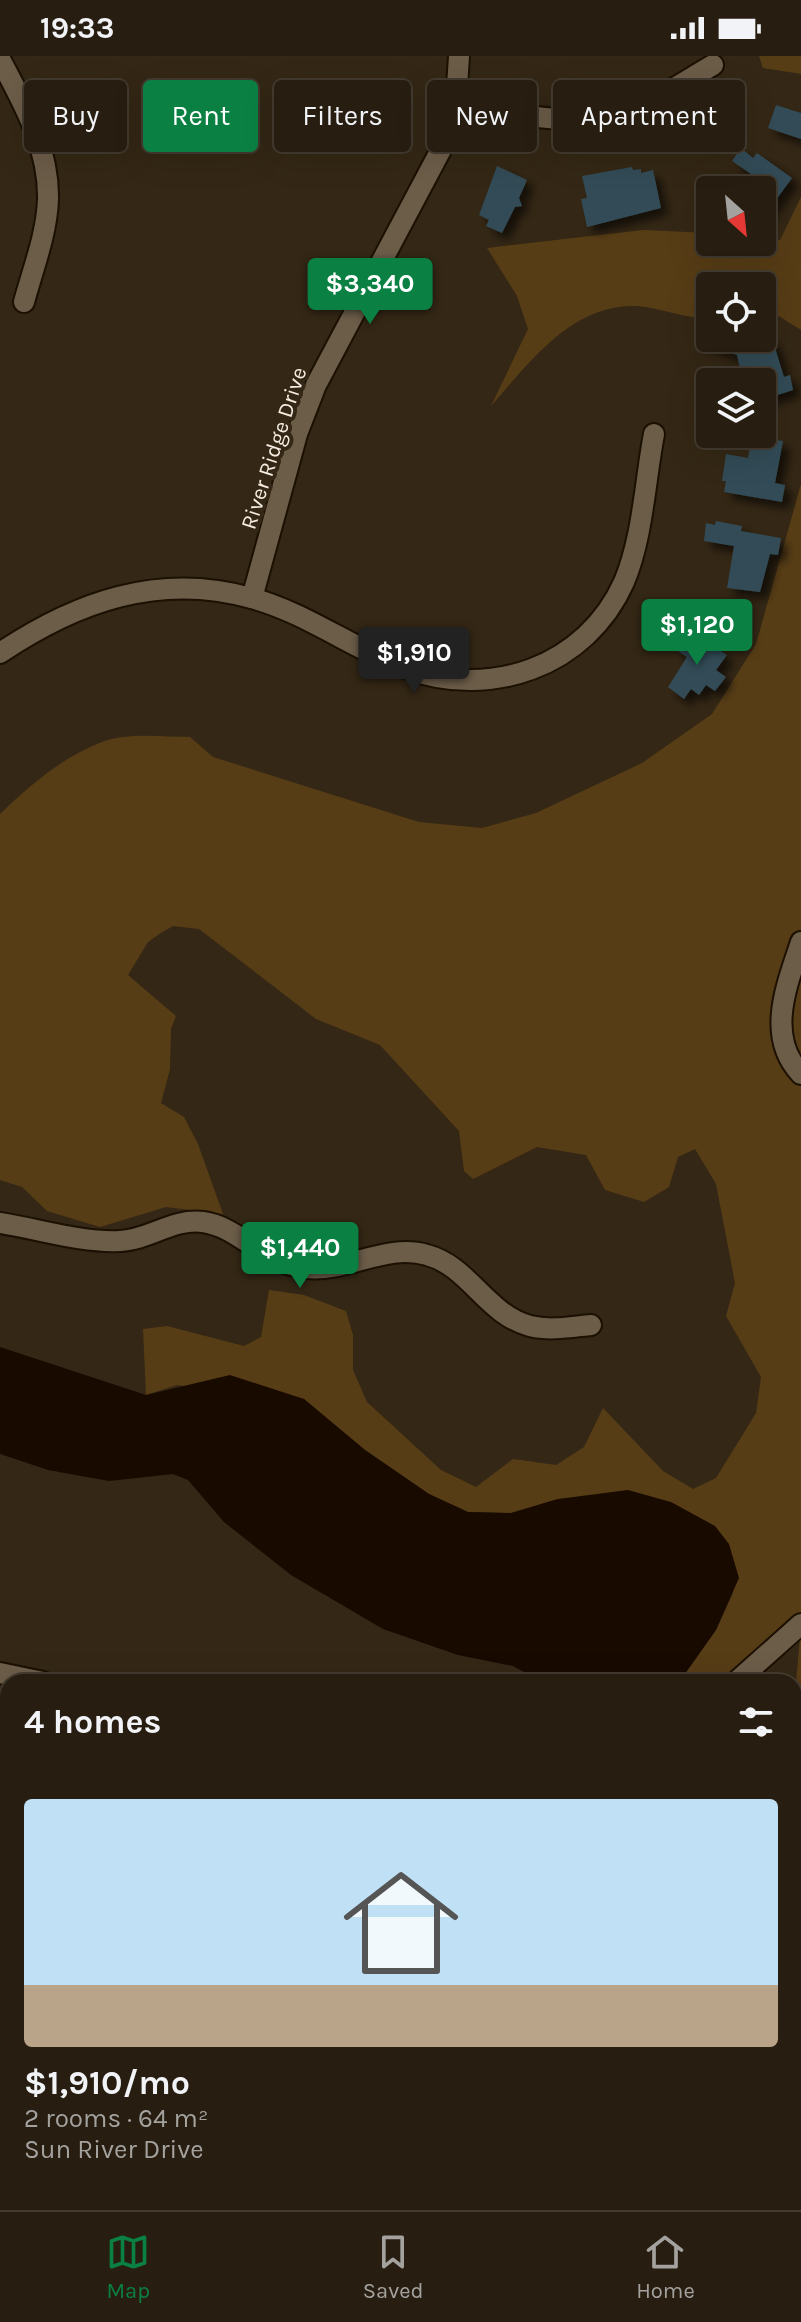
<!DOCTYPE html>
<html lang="en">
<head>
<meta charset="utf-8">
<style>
	body { margin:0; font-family:Karla,sans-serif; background:#332a1e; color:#f1f3f6; height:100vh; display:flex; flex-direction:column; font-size:30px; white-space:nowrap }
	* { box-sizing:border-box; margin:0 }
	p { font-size:26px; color:#a4a29f }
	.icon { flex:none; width:44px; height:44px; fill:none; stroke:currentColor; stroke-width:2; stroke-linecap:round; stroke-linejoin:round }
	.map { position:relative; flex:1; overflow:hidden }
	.details { position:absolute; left:0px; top:1618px; width:802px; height:536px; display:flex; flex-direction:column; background:#271d10; border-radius:24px 24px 0 0; box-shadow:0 8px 32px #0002,0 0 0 2px #433b30 }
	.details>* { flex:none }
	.banner { position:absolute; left:24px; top:24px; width:754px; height:72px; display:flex; gap:16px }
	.needle { width:52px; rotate:153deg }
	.tools { position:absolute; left:696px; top:120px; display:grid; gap:16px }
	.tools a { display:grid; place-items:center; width:80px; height:80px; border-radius:8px; background:#271d10; box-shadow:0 8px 32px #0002,0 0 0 2px #433b30; font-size:40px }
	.price { position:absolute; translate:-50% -68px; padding:0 18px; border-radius:8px; background:#0b8043; color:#fff; font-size:26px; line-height:52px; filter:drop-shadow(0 2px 4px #0008) }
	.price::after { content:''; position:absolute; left:50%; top:48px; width:24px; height:18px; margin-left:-12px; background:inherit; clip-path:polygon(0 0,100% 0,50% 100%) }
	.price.selected { background:#222; color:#fff }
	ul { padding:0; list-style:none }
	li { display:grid; align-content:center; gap:16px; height:424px; padding:0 24px }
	li span { display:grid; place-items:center; height:248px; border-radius:8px; color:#555 }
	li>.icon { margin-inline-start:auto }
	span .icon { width:144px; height:144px; fill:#fffc; stroke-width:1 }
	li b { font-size:34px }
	h2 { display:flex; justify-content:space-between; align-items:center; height:96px; padding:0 24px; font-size:34px }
	.tag { padding:0 28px; border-radius:8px; background:#271d10; box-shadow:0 8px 32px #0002,0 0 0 2px #433b30; font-size:28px; line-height:72px }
	.tag.selected { background:#0b8043; color:#fff }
	.status { display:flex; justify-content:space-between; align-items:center; height:56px; padding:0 40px; background:#271d10; direction:ltr }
	.status svg { height:22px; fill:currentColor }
	.tabs { display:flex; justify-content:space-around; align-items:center; height:112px; border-top:2px solid #433b30; background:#271d10; font-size:22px; color:#a4a29f }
	.tabs a { display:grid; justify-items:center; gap:4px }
	.tabs .selected { color:#0b8043 }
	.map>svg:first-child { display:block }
</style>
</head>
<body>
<div class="status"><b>19:33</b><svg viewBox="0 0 49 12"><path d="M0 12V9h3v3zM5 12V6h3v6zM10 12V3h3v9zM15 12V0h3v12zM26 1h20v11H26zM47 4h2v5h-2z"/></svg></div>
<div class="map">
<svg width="801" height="2154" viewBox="0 0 801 2154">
	<defs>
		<filter id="shadow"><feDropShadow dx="7" dy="7" stdDeviation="4" flood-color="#0009"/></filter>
	</defs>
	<rect width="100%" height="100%" fill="#342715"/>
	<g fill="#573d16">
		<polygon points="759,0 801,0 801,18 763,12"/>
		<path d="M801 141V274L777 259 762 260V230H710V262C685 263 662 252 637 250 572 247 529 307 491 350L528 273 517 240 487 192 643 174 710 177V186L780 184Z"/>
		<path d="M801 428V1556L722 1626H687L682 1622 716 1574 733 1537 558 1443 511 1457 468 1456 429 1438 365 1394 304 1343 177 1329 146 1339 143 1273 167 1270 244 1290 261 1281 269 1234 304 1239 346 1255 353 1279V1314L367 1346 441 1414 476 1431 513 1403 556 1409 584 1391 603 1352 663 1415 693 1433 716 1422 756 1357 761 1321 726 1260 735 1227 716 1128 695 1093 678 1101 669 1131 644 1146 605 1134 586 1099 537 1091 473 1123 464 1115 459 1075 380 989 316 963 199 873 173 870 161 877 148 886 128 919 176 960 171 973 170 1013 161 1047 184 1061 198 1088 223 1158 166 1151 100 1171 47 1155 22 1131 0 1124V758C29 730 64 700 102 686 129 676 162 681 190 681L213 701 419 766 482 772 536 757 642 707 712 658 756 588Z"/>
		<polygon points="801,1571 801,2154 672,2154 674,2146 794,2146 794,1648"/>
		<polygon points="0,2105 8,2106 8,2146 151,2146 173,2154 0,2154"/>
	</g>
	<g fill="#190a00">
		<polygon points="0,1291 146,1339 230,1319 304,1343 365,1394 429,1438 468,1456 511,1457 558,1443 628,1434 671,1446 715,1470 729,1488 739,1522 716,1574 682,1622 673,1626 542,1626 513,1610 458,1599 383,1573 291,1519 224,1466 188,1424 173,1418 109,1425 48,1414 0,1398"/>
		<polygon points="801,1972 801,2154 756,2154 753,2146 794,2146 794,1977"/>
	</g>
	<g fill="#324c56" filter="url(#shadow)">
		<polygon points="776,49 801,57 801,83 768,72"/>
		<polygon points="741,92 753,102 757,97 792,122 762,163 762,134 715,134 751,118 732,105"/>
		<polygon points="497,110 527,124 519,142 522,150 515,151 502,177 486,170 489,164 479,159"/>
		<polygon points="632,111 633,114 641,113 641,117 653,114 661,152 587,171 581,143 587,142 582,120"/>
		<polygon points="695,282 772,282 784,321 790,319 793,334 762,344 762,326 743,326 737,299 695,285"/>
		<polygon points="752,380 783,385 775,427 785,429 782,446 724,436 726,425 722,425 726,398 748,402"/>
		<polygon points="716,465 742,470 741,475 781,482 778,499 770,498 760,536 727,532 734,490 704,485 706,467 715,469"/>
		<polygon points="687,575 727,599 716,614 726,621 715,635 706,629 699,639 691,633 684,643 668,631 687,601 675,593"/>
	</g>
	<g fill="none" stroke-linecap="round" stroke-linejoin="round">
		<g stroke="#1b1001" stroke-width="24">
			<g id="minor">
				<path d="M0 3C23 47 49 91 48 143 47 177 33 213 24 246"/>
				<path d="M456 46C512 57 569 73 626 55 656 46 685 25 713 9"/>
				<polyline points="252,542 297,378 316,329 444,88 456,46 459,0"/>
				<path d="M0 597C76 546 159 516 251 542 305 556 353 593 405 612 490 644 586 611 624 526 643 481 645 425 654 378"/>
				<path d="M801 886C787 929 765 980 801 1018"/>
				<path d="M0 1167C39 1173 81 1187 120 1185 149 1184 173 1162 203 1166 240 1171 262 1208 307 1212 348 1216 386 1187 427 1199 469 1210 487 1259 530 1270 550 1275 571 1271 591 1269"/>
				<polyline points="0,1617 43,1626"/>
				<polyline points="736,1626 801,1568"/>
				<polyline points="0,1958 8,1961"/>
				<polyline points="317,2146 318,2154"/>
			</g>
		</g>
		<use href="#minor" stroke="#6c5d49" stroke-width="20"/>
	</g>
	<g text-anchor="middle" stroke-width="8" stroke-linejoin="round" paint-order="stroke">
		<g font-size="22" fill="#f5ede1" stroke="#342715">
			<text transform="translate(273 392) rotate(-72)" y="8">River Ridge Drive</text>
		</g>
	</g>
</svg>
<div class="tools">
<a><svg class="needle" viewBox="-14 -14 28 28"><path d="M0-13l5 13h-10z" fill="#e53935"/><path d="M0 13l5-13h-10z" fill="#a4a29f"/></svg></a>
<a><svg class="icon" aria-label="locate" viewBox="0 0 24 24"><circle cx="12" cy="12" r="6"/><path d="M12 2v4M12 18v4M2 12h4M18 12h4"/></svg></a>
<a><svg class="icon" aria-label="layers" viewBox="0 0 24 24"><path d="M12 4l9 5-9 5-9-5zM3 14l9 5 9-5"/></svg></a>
</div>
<b class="price" style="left:370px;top:270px">$3,340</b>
<b class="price" style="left:697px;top:611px">$1,120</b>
<b class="price selected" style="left:414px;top:639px">$1,910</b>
<b class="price" style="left:300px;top:1234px">$1,440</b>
<div class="banner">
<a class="tag">Buy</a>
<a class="tag selected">Rent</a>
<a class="tag">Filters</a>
<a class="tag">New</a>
<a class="tag">Apartment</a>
</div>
<section class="details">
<h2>4 homes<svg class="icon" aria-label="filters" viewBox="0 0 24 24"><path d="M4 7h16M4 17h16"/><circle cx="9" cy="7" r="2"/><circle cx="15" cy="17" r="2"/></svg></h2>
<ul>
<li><span style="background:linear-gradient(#bfe0f5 75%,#b9a48a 0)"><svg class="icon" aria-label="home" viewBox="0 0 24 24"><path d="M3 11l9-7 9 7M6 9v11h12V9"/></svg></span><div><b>$1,910/mo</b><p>2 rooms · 64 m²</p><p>Sun River Drive</p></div></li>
</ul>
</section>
</div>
<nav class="tabs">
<a class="selected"><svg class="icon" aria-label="map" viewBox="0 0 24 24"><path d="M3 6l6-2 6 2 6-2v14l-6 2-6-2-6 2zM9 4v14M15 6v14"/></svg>Map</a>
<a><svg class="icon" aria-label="saved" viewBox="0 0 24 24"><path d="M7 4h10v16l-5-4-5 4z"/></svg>Saved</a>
<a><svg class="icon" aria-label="home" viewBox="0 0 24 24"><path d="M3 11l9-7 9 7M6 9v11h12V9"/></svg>Home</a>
</nav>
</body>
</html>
